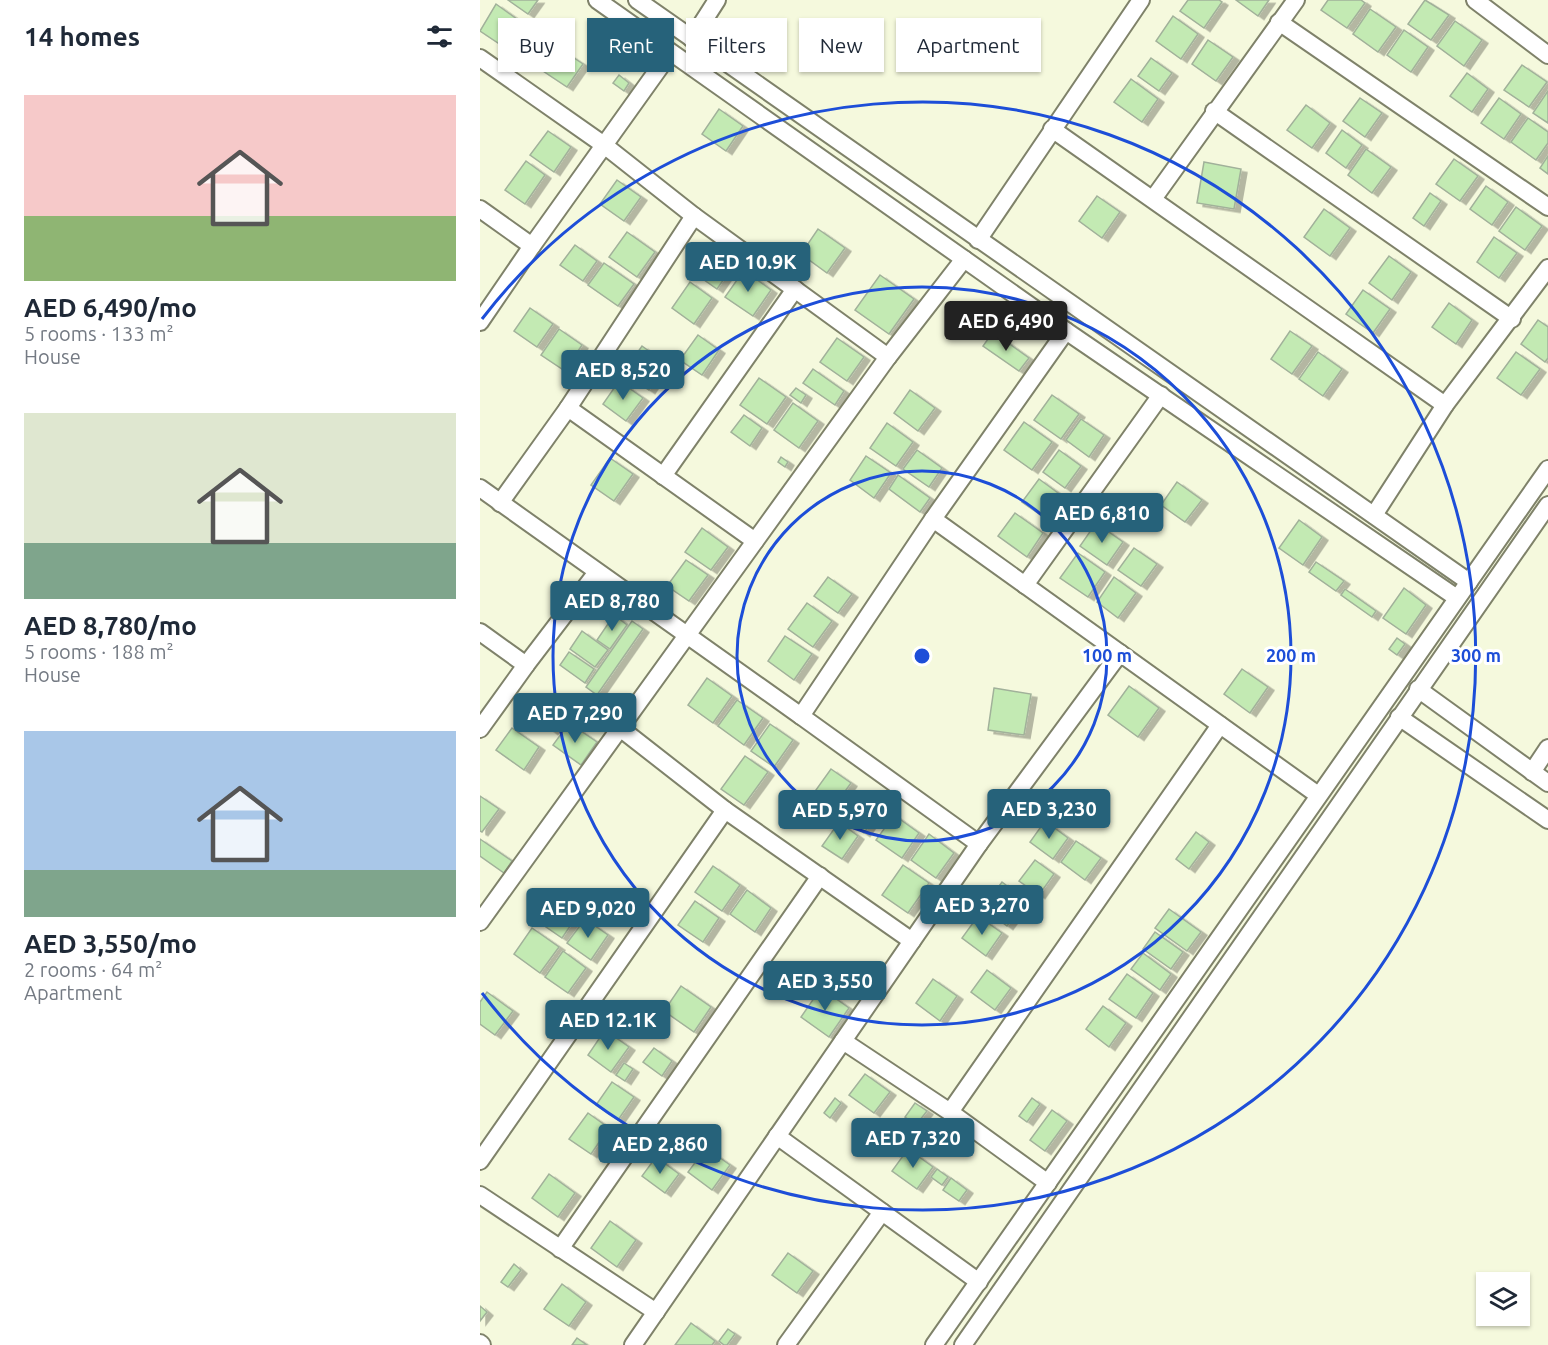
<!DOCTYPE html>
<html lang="en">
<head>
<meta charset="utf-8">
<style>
	body { margin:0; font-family:Ubuntu,sans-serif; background:#f6f6f7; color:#1f2937; height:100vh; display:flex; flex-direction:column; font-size:22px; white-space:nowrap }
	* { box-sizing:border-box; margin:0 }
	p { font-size:20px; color:#747a83 }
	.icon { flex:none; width:33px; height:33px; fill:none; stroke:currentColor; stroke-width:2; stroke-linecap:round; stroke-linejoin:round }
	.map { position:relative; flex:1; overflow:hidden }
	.sheet { display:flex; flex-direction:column; background:#fff; width:480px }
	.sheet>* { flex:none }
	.top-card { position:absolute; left:18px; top:18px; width:570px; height:54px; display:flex; gap:12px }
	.controls { position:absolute; left:996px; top:1272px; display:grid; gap:12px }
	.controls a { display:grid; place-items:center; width:54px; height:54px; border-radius:0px; background:#fff; box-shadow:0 2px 4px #0004; font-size:30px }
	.price { position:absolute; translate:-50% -51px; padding:0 14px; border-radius:6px; background:#26627a; color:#fff; font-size:20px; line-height:39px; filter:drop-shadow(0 2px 3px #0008) }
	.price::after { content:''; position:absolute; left:50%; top:36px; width:18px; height:14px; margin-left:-9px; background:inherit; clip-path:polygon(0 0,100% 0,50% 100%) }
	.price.current { background:#222; color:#fff }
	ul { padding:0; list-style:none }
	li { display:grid; align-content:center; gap:12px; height:318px; padding:0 24px }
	li span { display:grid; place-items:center; height:186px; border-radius:0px; color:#555 }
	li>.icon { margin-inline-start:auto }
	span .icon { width:108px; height:108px; fill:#fffc; stroke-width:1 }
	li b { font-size:26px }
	h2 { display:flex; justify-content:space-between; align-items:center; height:72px; padding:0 24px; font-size:26px }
	.pill { padding:0 21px; border-radius:0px; background:#fff; box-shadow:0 2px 4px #0004; font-size:21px; line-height:54px }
	.pill.current { background:#26627a; color:#fff }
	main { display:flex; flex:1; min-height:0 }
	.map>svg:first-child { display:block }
</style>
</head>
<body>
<main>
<section class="sheet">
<h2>14 homes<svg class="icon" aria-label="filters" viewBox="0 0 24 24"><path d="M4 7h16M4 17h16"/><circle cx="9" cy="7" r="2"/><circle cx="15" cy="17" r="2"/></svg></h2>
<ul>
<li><span style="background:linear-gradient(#f6c9c9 65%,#8fb573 0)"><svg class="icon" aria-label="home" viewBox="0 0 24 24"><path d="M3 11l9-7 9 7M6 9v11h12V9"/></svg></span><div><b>AED 6,490/mo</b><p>5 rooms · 133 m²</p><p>House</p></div></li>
<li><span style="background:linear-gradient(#dfe7d0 70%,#7fa58c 0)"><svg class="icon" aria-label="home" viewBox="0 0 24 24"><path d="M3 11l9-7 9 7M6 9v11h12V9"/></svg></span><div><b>AED 8,780/mo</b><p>5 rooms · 188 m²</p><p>House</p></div></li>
<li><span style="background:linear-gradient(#a9c7e8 75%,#7fa58c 0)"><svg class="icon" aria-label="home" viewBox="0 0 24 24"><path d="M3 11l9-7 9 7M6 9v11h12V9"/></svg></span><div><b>AED 3,550/mo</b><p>2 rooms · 64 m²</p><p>Apartment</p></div></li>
</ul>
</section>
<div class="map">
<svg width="1068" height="1345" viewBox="0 0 1068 1345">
	<defs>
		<filter id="shadow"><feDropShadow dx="6" dy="3.5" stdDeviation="0" flood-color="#0004"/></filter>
	</defs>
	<rect width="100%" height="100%" fill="#f5f9dd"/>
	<g fill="#c3eab3" stroke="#a1b19a" stroke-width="1.5" filter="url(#shadow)">
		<polygon points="28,0 58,0 48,14"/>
		<polygon points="708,0 739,0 742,2 724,28 700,11"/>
		<polygon points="756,0 789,0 778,16"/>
		<polygon points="848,0 881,0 885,3 867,28 841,10"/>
		<polygon points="945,0 969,15 951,40 928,24"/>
		<polygon points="16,4 41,22 24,47 0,31"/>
		<polygon points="890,9 916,27 898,52 873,34"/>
		<polygon points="693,16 718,34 701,59 676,41"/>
		<polygon points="975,21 1002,40 984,66 957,46"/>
		<polygon points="924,30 948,47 931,72 907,55"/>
		<polygon points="728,40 753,57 736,81 712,64"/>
		<polygon points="79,48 103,64 87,87 63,71"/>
		<polygon points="671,58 692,73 679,91 658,76"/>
		<polygon points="1042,65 1067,82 1049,107 1024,90"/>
		<polygon points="987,73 1008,89 992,112 970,96"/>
		<polygon points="139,75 149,83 144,91 133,83"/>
		<polygon points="651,79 678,99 662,122 634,102"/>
		<polygon points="1068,91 1068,123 1053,113"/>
		<polygon points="880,98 902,113 885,137 863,121"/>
		<polygon points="1019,98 1041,114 1024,139 1001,123"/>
		<polygon points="826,105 850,123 832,148 807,130"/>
		<polygon points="239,109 263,126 246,151 222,134"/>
		<polygon points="1048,118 1068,132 1068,143 1056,160 1031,142"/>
		<polygon points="862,130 882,145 866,168 846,153"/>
		<polygon points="68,131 91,147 74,172 50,155"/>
		<polygon points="886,149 911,167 892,193 868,175"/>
		<polygon points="1068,156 1068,174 1060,168"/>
		<polygon points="974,159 998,176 980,201 956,184"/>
		<polygon points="46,161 65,175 45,204 25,190"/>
		<polygon points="724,162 761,169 754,209 717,203"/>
		<polygon points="137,180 161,197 144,221 120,204"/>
		<polygon points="1006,186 1028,202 1012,225 990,209"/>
		<polygon points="950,193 961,201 944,226 933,218"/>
		<polygon points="617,196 640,212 622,238 599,221"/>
		<polygon points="1036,207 1062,226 1045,250 1019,231"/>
		<polygon points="844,209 870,228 850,256 824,237"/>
		<polygon points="338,229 365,248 347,273 321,254"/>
		<polygon points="147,232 175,252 157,277 129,257"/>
		<polygon points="1014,237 1037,253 1019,278 997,262"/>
		<polygon points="95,245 117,261 103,281 80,265"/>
		<polygon points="226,247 253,266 237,289 210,270"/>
		<polygon points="909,256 931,272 912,300 889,283"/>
		<polygon points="124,263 154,284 138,306 108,285"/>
		<polygon points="264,270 291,290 273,316 245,297"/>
		<polygon points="400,275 434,299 409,334 375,310"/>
		<polygon points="210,282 232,298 214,324 192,308"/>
		<polygon points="883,290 910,309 893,333 866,314"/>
		<polygon points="969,303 992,320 976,344 952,327"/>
		<polygon points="50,308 73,324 57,347 34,331"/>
		<polygon points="1058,320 1068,327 1068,358 1065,362 1041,344"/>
		<polygon points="79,329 102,345 85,371 61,355"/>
		<polygon points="810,331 832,346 812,374 791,359"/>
		<polygon points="513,332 549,358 539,371 503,346"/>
		<polygon points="218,335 239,350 222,375 200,360"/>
		<polygon points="357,338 384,357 367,381 340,362"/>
		<polygon points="162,346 187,364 169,390 143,373"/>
		<polygon points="838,352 862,369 843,396 819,379"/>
		<polygon points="1036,352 1060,369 1041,395 1017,378"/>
		<polygon points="333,369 364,391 355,405 323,383"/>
		<polygon points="279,378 306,397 287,424 260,405"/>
		<polygon points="139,381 163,398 146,421 123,404"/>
		<polygon points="316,388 326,395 321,403 310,395"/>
		<polygon points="430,390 455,408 438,431 414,413"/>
		<polygon points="572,395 599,414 581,439 554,420"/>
		<polygon points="313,403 338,421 319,448 294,430"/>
		<polygon points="264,415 282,428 270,446 251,432"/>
		<polygon points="601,419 624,435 609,457 586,440"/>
		<polygon points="544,422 572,442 552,470 524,450"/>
		<polygon points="407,423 433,442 416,466 390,448"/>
		<polygon points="437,450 462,468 449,487 423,469"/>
		<polygon points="579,450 601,466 585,488 563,472"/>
		<polygon points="386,456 411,473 394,498 370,480"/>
		<polygon points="301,457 308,462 305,467 298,462"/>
		<polygon points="130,458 153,474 134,501 111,485"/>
		<polygon points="418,475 450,498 440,512 409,489"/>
		<polygon points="559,479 578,493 562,516 542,502"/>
		<polygon points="697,482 722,500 705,522 681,505"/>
		<polygon points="535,513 563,533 547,557 518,536"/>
		<polygon points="819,520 842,537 823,565 799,548"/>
		<polygon points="616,523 643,542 627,565 600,546"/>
		<polygon points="222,528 248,547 231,570 205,552"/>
		<polygon points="654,548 677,564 661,586 638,570"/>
		<polygon points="598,553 625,572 608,597 580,578"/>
		<polygon points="206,560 228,575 209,601 187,586"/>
		<polygon points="836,562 864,581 856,591 829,572"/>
		<polygon points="348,577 372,594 358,613 334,596"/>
		<polygon points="634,577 656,593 638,618 617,602"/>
		<polygon points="924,588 946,605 926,634 903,618"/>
		<polygon points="865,589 896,611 892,617 861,595"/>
		<polygon points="327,603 352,621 333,647 308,629"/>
		<polygon points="134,615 147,625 130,649 117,640"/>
		<polygon points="152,621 163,629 117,695 106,687"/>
		<polygon points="102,631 128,650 115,667 90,649"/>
		<polygon points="305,636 332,654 314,680 288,661"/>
		<polygon points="917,638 925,644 917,655 909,649"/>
		<polygon points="89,652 114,669 105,683 80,665"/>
		<polygon points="762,669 788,687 770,713 744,694"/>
		<polygon points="227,678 252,696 233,723 208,705"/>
		<polygon points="649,686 679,708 658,737 628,715"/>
		<polygon points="514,688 551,694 544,735 508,730"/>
		<polygon points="257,700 283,718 264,745 238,726"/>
		<polygon points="60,704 81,719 72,731 52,716"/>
		<polygon points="89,723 117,742 101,765 73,745"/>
		<polygon points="290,724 313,740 294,767 271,751"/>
		<polygon points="32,728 59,747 44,770 16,750"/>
		<polygon points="265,756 288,772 264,805 241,789"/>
		<polygon points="351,769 371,783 353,808 333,794"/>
		<polygon points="380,791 402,807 384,833 362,817"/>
		<polygon points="0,796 19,809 2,832 0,831"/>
		<polygon points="414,815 439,833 422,858 396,840"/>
		<polygon points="565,821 588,838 573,859 550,842"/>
		<polygon points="359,822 378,836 362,859 342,846"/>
		<polygon points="716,832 729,842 709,869 696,859"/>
		<polygon points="449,834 474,853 456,878 431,860"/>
		<polygon points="0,839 32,861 24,873 0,856"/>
		<polygon points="596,841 621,858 605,880 581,862"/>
		<polygon points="555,860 574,874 559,895 539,881"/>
		<polygon points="423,865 449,883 428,913 402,895"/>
		<polygon points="233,866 260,885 242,911 215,892"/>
		<polygon points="522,882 546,900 527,926 503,908"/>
		<polygon points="267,890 291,908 275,932 250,914"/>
		<polygon points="71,898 97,916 82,938 56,920"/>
		<polygon points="215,901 239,918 223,942 198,925"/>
		<polygon points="689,909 721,932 707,951 675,928"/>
		<polygon points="498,916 522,933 506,956 482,938"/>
		<polygon points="105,919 128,935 111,960 87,943"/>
		<polygon points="52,928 79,947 60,973 34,954"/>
		<polygon points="675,932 703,952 691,969 663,949"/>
		<polygon points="83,951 106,968 88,993 65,977"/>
		<polygon points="663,953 691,974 680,990 651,969"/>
		<polygon points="507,970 531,988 515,1010 491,992"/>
		<polygon points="647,974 673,993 656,1018 629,999"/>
		<polygon points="453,979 477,996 460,1021 436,1003"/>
		<polygon points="201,986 231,1007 214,1032 184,1011"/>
		<polygon points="341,988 369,1008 349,1037 321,1017"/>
		<polygon points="7,992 33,1011 15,1035 0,1024 0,1002"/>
		<polygon points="623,1006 646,1023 629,1047 606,1029"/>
		<polygon points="125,1030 149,1047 131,1072 108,1055"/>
		<polygon points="174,1048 192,1061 182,1076 163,1062"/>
		<polygon points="144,1063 153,1069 145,1081 136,1075"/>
		<polygon points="385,1074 410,1092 394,1113 369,1095"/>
		<polygon points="132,1082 154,1097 138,1120 116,1105"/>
		<polygon points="355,1098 361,1103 350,1118 344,1113"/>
		<polygon points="552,1098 560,1104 547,1122 539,1116"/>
		<polygon points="435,1103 447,1111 436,1125 425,1117"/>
		<polygon points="572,1110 587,1121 565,1151 550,1140"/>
		<polygon points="108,1113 129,1128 111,1154 89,1139"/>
		<polygon points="411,1137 420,1144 414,1153 404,1146"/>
		<polygon points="226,1148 250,1165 232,1190 208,1172"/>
		<polygon points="428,1149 453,1167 437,1189 412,1171"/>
		<polygon points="176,1157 199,1174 185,1193 162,1176"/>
		<polygon points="457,1169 468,1177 462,1185 451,1177"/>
		<polygon points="69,1174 95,1193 78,1217 52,1198"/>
		<polygon points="471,1178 487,1190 479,1201 463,1190"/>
		<polygon points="130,1221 156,1240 137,1267 111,1248"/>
		<polygon points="308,1253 333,1271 317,1293 292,1275"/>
		<polygon points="34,1264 41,1270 28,1287 21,1282"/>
		<polygon points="82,1284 106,1302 89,1326 64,1309"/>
		<polygon points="0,1306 7,1312 0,1321"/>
		<polygon points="211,1323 235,1341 232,1345 195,1345"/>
		<polygon points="248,1329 255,1334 247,1345 244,1345 239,1341"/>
		<polygon points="97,1338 107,1345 92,1345"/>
	</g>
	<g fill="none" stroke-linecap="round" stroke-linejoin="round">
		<g stroke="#7f826a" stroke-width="20">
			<g id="minor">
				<polyline points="117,0 586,331 977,598"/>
				<polyline points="157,0 989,582"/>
				<polyline points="995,0 1068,55"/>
				<polyline points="799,22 1068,207"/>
				<polyline points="212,39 237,0"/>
				<polyline points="0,58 124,145 214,216"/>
				<polyline points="734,111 1032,319"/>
				<polyline points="572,129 965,405"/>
				<polyline points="673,199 816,0"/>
				<polyline points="0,209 52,246 190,53"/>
				<polyline points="498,240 661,0"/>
				<polyline points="0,322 52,246"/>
				<polyline points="183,476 315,289"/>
				<polyline points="0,488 321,716"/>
				<polyline points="20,503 88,408"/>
				<polyline points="894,515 965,405 1068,268"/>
				<polyline points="453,519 838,795"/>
				<polyline points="275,541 88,408 214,216 408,357"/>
				<polyline points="545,585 681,395"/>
				<polyline points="0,632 46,665 0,729"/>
				<polyline points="46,665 117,572"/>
				<polyline points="938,689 1068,783"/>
				<polyline points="919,717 1068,820"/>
				<polyline points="1052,772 1068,748"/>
				<polyline points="245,810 432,941"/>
				<polyline points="499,844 640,653"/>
				<polyline points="0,922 408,357 484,259"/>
				<polyline points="363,1041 470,1112"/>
				<polyline points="297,1136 499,1282"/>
				<polyline points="0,1161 245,810 140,728"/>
				<polyline points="568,1183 470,1112 740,725"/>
				<polyline points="0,1195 176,1312"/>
				<polyline points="80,1249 340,876"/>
				<polyline points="0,1343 2,1345"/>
				<polyline points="153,1345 499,844 321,716 453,519 586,331"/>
				<polyline points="306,1345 402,1212"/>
				<polyline points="454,1345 1068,469"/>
				<polyline points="483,1345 1068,505"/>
			</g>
		</g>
		<use href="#minor" stroke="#fff" stroke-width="16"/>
	</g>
	<g fill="none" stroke="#1d4ed8" stroke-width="3">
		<circle cx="442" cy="656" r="185"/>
		<circle cx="442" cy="656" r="369"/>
		<path d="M2 319A554 554 0 1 1 2 993"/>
	</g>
	<circle cx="442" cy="656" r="9" fill="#1d4ed8" stroke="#fff" stroke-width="3"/>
	<g font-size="18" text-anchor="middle" font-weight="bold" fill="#1d4ed8" stroke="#fff" stroke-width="6" stroke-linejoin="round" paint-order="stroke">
		<text x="627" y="662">100 m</text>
		<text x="811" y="662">200 m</text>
		<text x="996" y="662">300 m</text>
	</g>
</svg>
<div class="controls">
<a><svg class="icon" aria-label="layers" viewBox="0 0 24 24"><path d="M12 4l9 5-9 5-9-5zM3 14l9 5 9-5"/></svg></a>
</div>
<b class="price" style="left:268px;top:293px">AED 10.9K</b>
<b class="price current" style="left:526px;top:352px">AED 6,490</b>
<b class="price" style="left:143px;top:401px">AED 8,520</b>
<b class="price" style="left:622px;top:544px">AED 6,810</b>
<b class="price" style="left:132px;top:632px">AED 8,780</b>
<b class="price" style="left:95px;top:744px">AED 7,290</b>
<b class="price" style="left:569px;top:840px">AED 3,230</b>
<b class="price" style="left:360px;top:841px">AED 5,970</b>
<b class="price" style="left:502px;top:936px">AED 3,270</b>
<b class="price" style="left:108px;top:939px">AED 9,020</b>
<b class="price" style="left:345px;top:1012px">AED 3,550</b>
<b class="price" style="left:128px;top:1051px">AED 12.1K</b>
<b class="price" style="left:433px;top:1169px">AED 7,320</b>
<b class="price" style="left:180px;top:1175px">AED 2,860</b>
<div class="top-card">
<a class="pill">Buy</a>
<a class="pill current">Rent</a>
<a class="pill">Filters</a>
<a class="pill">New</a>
<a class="pill">Apartment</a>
</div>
</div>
</main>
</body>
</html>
